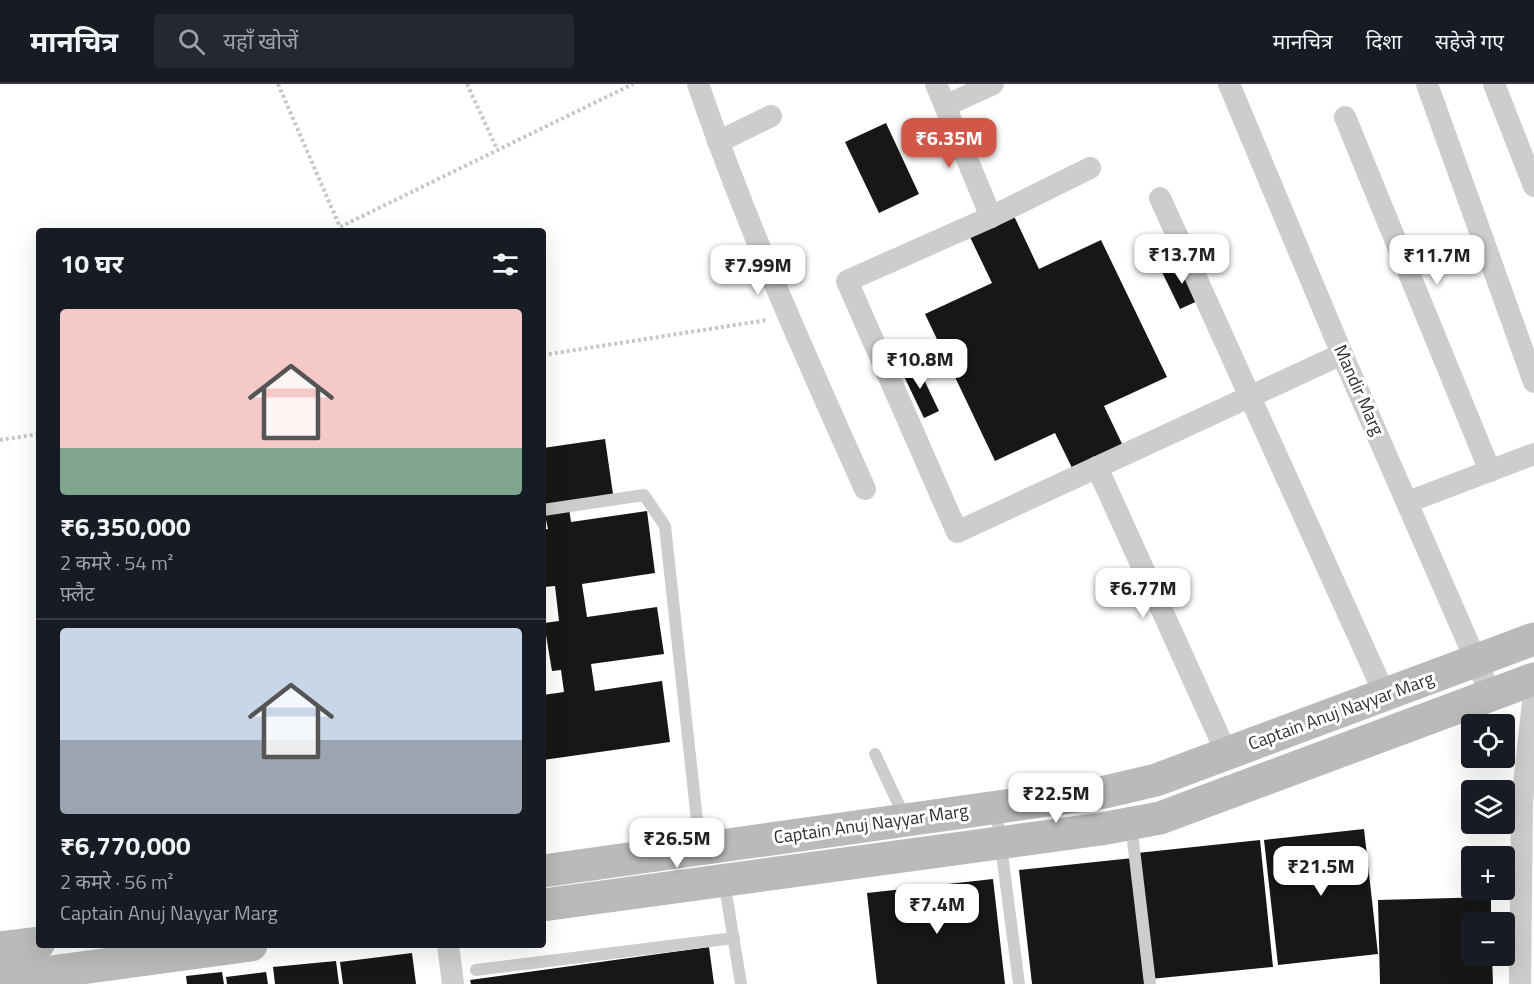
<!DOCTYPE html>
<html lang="hi">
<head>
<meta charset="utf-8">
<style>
	body { margin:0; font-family:"Titillium Web","Noto Sans Devanagari",sans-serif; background:#242831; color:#f1f3f6; height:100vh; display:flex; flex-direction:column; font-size:22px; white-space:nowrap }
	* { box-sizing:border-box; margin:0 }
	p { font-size:20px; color:#9ea1a6 }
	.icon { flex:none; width:33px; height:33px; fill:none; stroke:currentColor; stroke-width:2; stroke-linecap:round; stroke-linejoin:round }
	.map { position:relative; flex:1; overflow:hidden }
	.panel { position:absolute; left:36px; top:144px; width:510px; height:720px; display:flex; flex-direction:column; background:#171b24; border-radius:6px; box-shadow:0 6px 24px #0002 }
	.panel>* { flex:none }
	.buttons { position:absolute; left:1461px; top:630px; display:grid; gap:12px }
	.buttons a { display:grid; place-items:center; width:54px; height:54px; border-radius:6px; background:#171b24; box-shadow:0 6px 24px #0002; font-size:30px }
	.price { position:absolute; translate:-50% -51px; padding:0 14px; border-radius:12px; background:#fff; color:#222; font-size:20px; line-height:39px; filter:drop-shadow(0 2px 3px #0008) }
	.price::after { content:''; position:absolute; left:50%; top:36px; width:18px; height:14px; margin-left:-9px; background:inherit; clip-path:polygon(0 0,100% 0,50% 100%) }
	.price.on { background:#d15749; color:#fff }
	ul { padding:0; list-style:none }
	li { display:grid; align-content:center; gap:12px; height:318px; padding:0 24px }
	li+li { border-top:2px solid #363941 }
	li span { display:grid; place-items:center; height:186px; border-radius:6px; color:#555 }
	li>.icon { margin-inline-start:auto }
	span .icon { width:108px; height:108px; fill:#fffc; stroke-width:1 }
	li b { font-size:26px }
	h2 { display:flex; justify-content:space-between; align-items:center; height:72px; padding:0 24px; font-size:26px }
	header { display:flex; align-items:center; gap:36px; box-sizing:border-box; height:84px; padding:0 30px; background:#171b24; border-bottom:2px solid #363941 }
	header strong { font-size:28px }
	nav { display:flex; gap:33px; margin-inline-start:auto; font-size:21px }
	.search { width:420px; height:54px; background:#242831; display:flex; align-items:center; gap:15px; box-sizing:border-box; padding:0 21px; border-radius:6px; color:#9ea1a6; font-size:22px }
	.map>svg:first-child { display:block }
</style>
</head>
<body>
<header>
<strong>मानचित्र</strong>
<div class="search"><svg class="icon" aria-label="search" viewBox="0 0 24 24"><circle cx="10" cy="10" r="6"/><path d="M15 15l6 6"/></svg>यहाँ खोजें</div>
<nav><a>मानचित्र</a><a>दिशा</a><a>सहेजे गए</a></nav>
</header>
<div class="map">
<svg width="1534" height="900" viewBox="0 0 1534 900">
	<rect width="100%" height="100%" fill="#fff"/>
	<g fill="#171717">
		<polygon points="886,39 919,110 879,129 845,58"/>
		<polygon points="1013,130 1039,185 1101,156 1167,293 1104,322 1124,364 1074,388 1055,349 995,377 925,230 992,199 969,151"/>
		<polygon points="1183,176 1202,215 1180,225 1161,186"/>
		<polygon points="916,279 939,327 924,334 901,286"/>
		<polygon points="605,355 613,410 568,417 571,438 647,427 655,489 582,500 587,533 657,523 664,570 591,580 595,607 662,597 670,658 543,676 543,611 564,608 561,586 552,587 544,539 559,537 555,502 543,503 543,446 548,445 543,422 543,364"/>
		<polygon points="1364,745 1378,870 1278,881 1264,756"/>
		<polygon points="1260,756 1273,883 1150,895 1137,769"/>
		<polygon points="1133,774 1147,900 1032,900 1019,786"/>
		<polygon points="993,795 1005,900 877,900 867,809"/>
		<polygon points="1491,813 1491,838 1472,838 1472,872 1492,872 1493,900 1380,900 1378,816"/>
		<polygon points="709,863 714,900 471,900 470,896"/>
		<polygon points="412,869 416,900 343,900 340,878"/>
		<polygon points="336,877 339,900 275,900 273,883"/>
		<polygon points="222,888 224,900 187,900 186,892"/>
		<polygon points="266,888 268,900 227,900 226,893"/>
	</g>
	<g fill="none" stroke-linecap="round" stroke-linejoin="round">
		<g stroke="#c7c7c7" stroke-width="4" stroke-dasharray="3 3" stroke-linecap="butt">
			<polyline points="278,0 340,143 633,0"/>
			<polyline points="467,0 497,65"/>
			<polyline points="543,271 767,236"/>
			<polyline points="0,356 39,350"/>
		</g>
		<g stroke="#cdcdcd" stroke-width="12">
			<polyline points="543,426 644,411 665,442 700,764"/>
			<polyline points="875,670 905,734"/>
			<polyline points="996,724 1019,900"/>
			<polyline points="1131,740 1150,900"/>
			<polyline points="724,797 741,900"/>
			<polyline points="476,886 734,854"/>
		</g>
		<g stroke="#cdcdcd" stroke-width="22">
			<path d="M698 0C745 138 805 271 865 405"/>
			<polyline points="936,0 991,133"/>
			<polyline points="1229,0 1342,270 1491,611"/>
			<polyline points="1427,0 1534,298"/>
			<polyline points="1494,0 1534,102"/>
			<polyline points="945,22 993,0"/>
			<polyline points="1345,33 1490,387"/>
			<polyline points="718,58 771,32"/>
			<polyline points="1090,84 991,133 847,197 957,448 1342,270"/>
			<polyline points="1160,114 1385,611"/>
			<polyline points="1097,383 1227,670"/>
			<polyline points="1408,418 1534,370"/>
			<polyline points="448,861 453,900"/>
			<polyline points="1520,900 1522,718 1534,609"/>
		</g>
		<g stroke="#bababa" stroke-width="33">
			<polyline points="543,787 1105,708 1156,696 1534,555"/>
			<polyline points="543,821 1101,745 1160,734 1534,595"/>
			<polyline points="0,864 39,859"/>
			<polyline points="0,895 251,861"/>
		</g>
	</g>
	<g text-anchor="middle" stroke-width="6" stroke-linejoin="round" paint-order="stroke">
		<g font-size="18" fill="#303030" stroke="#fff">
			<text transform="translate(1359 306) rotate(66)" y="6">Mandir Marg</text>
			<text transform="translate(1341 627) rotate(-20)" y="6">Captain Anuj Nayyar Marg</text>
			<text transform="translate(871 740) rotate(-8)" y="6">Captain Anuj Nayyar Marg</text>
		</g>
	</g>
</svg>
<div class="buttons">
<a><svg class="icon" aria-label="locate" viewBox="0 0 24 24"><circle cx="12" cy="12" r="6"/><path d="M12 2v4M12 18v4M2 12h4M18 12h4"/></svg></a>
<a><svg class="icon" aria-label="layers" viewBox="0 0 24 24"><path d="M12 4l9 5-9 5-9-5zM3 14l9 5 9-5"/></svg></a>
<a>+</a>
<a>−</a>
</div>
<b class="price on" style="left:949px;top:85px">₹6.35M</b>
<b class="price" style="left:1182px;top:201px">₹13.7M</b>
<b class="price" style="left:1437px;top:202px">₹11.7M</b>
<b class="price" style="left:758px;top:212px">₹7.99M</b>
<b class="price" style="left:920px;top:306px">₹10.8M</b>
<b class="price" style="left:1143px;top:535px">₹6.77M</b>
<b class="price" style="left:1056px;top:740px">₹22.5M</b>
<b class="price" style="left:677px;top:785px">₹26.5M</b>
<b class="price" style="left:1321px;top:813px">₹21.5M</b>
<b class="price" style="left:937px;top:851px">₹7.4M</b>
<section class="panel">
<h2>10 घर<svg class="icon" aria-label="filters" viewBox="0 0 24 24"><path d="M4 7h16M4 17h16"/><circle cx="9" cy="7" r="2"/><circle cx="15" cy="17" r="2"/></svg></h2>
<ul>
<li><span style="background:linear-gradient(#f6c9c9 75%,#7fa58c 0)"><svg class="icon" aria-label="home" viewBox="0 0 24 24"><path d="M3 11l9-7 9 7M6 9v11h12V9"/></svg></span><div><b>₹6,350,000</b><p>2 कमरे · 54 m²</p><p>फ़्लैट</p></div></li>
<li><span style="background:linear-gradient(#c9d6e8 60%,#9aa5b1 0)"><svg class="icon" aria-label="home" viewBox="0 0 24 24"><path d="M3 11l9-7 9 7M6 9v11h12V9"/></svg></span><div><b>₹6,770,000</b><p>2 कमरे · 56 m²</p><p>Captain Anuj Nayyar Marg</p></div></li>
</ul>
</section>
</div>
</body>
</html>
